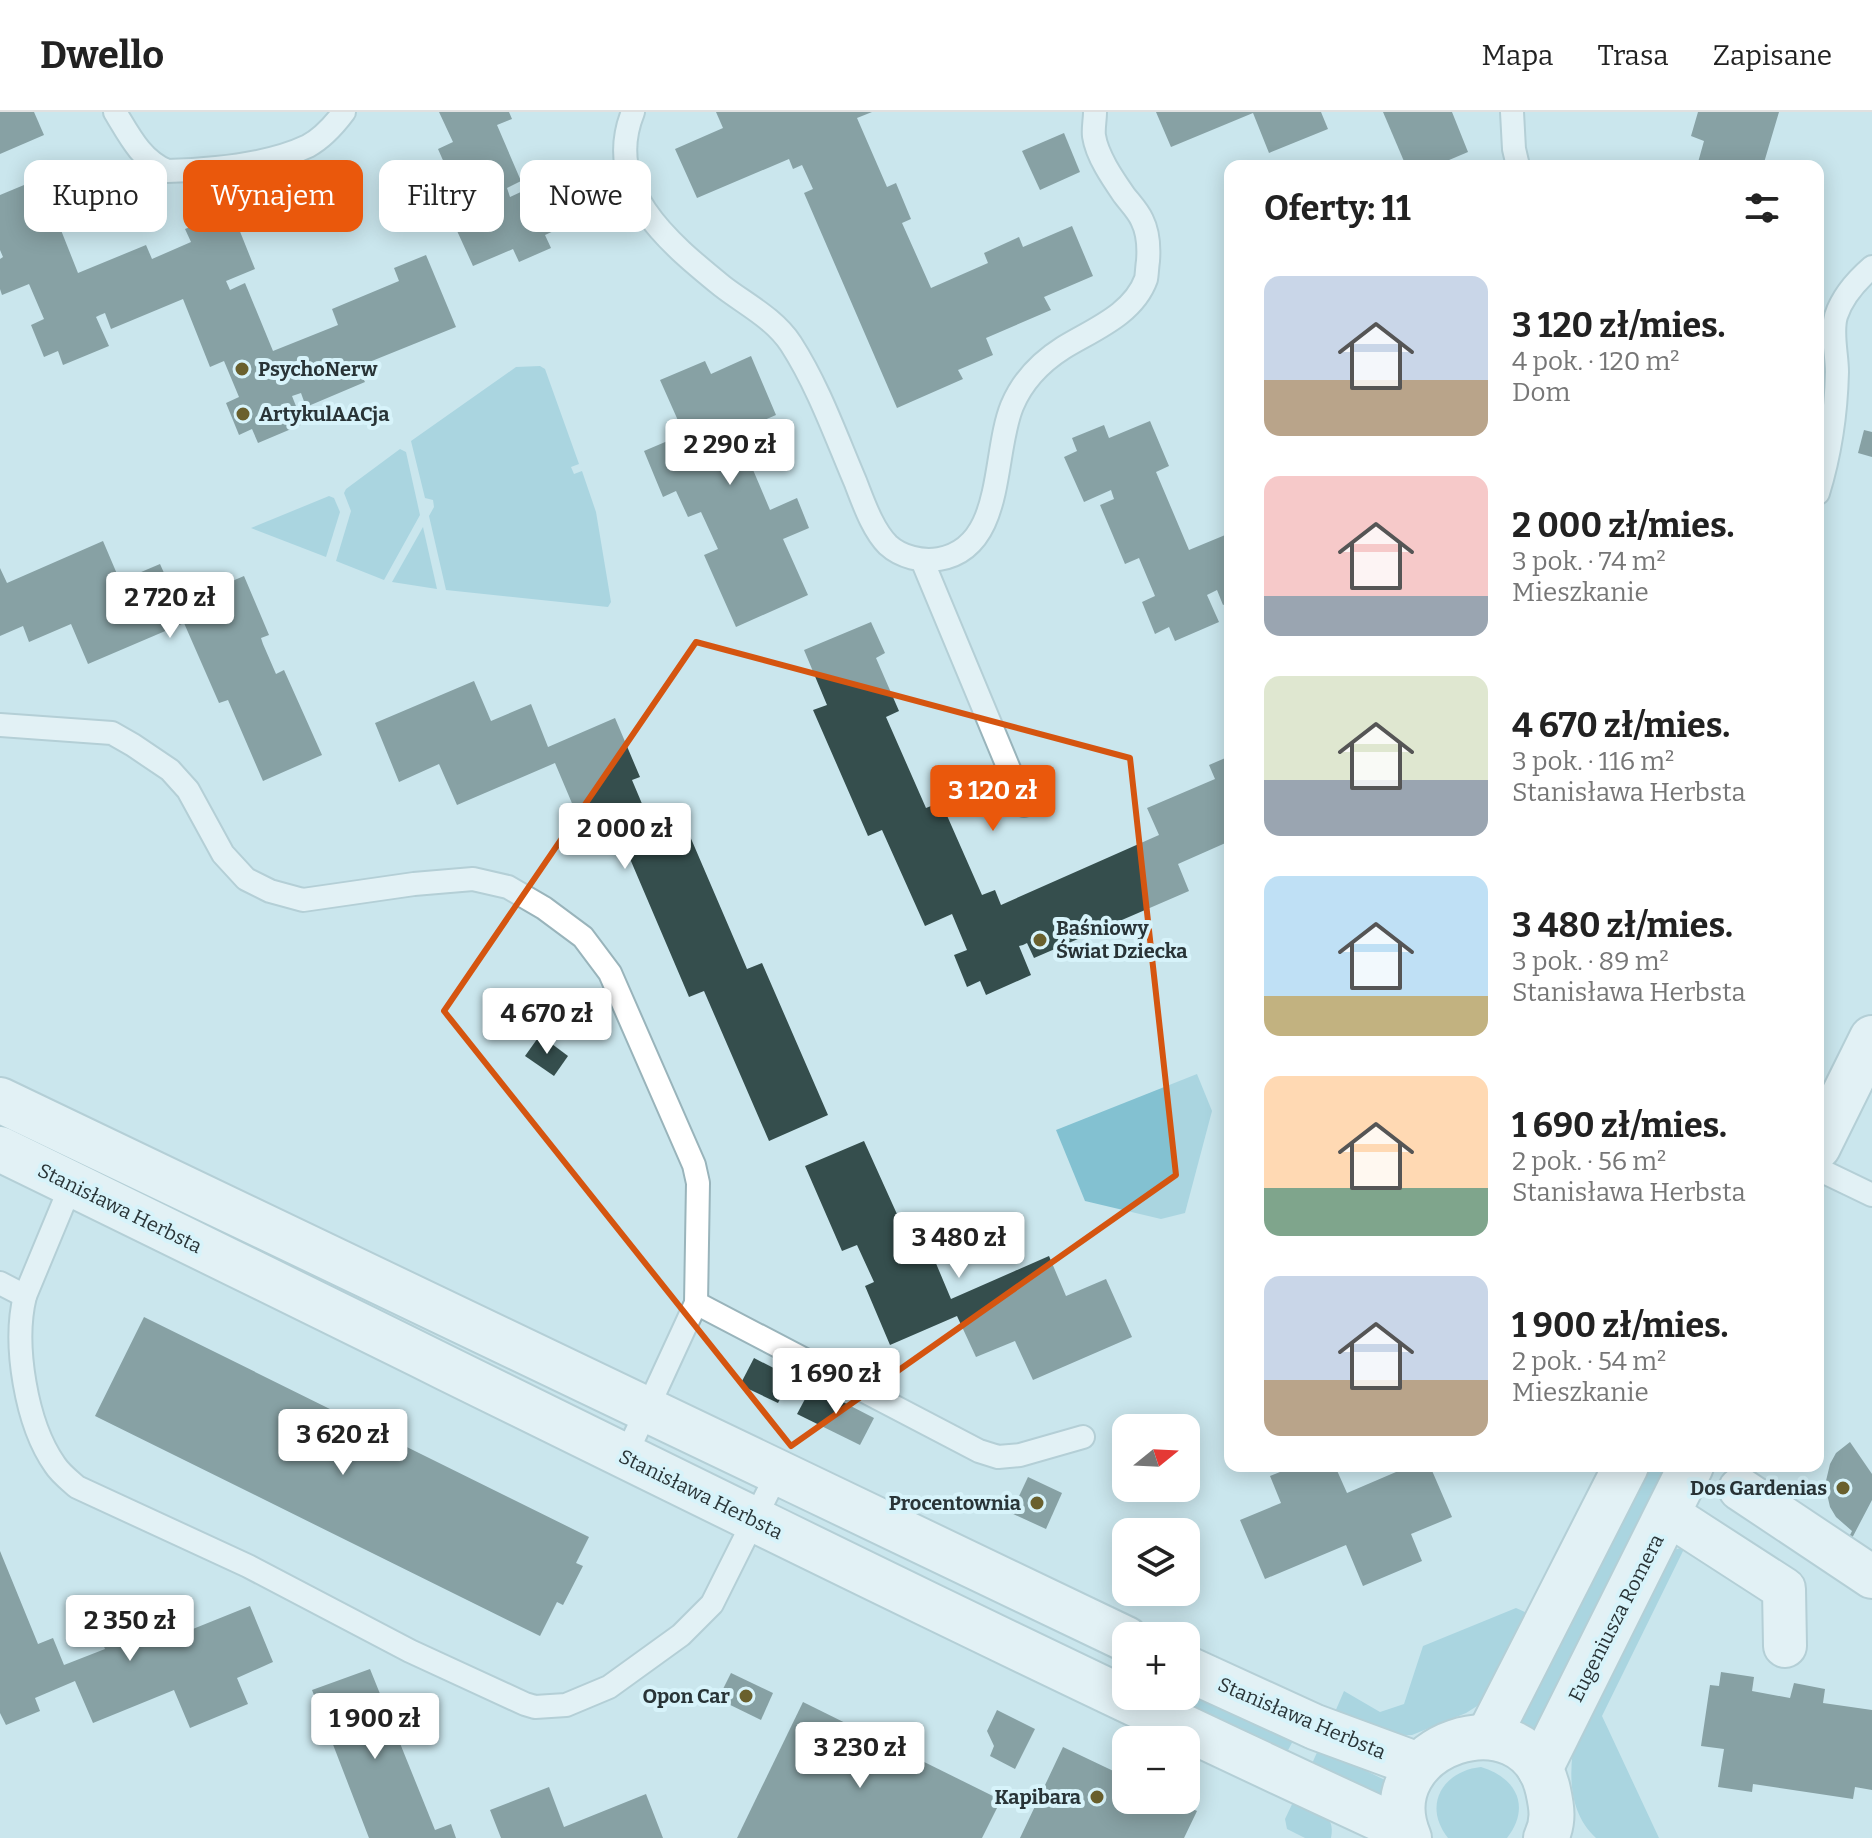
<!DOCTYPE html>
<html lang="pl">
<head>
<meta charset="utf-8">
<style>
	body { margin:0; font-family:Bitter,serif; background:#f2f2f2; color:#222; height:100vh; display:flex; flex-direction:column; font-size:30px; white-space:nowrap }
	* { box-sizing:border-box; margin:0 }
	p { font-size:26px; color:#767676 }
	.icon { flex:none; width:44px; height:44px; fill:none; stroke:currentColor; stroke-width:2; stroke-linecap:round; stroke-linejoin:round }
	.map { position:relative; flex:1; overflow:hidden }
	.side { position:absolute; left:1224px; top:48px; width:600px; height:1312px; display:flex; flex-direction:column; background:#fff; border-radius:16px; box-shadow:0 4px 20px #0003 }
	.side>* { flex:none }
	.top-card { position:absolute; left:24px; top:48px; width:760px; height:72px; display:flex; gap:16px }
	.needle { width:52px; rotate:72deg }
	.tools { position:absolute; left:1112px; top:1302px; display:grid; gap:16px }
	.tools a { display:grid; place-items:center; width:88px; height:88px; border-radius:16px; background:#fff; box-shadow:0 4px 20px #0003; font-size:40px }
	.price { position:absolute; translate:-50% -68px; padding:0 18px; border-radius:8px; background:#fff; color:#222; font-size:26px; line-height:52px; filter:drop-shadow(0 2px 4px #0008) }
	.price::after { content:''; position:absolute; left:50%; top:48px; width:24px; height:18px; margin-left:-12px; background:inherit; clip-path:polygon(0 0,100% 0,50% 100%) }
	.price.selected { background:#ea580c; color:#fff }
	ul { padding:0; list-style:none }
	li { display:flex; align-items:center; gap:24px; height:200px; padding:0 40px }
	li span { display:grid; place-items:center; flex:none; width:224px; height:160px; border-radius:16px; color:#555 }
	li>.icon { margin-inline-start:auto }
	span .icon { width:96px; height:96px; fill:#fffc; stroke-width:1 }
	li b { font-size:34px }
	h2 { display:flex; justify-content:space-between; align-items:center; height:96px; padding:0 40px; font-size:34px }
	.chip { padding:0 28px; border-radius:16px; background:#fff; box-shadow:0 4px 20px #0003; font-size:28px; line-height:72px }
	.chip.selected { background:#ea580c; color:#fff }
	header { display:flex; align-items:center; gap:48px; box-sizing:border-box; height:112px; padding:0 40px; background:#fff; border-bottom:2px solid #e0e0e0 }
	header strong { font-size:38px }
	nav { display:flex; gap:44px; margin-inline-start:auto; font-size:28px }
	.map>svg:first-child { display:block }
</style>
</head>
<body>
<header>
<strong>Dwello</strong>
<nav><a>Mapa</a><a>Trasa</a><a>Zapisane</a></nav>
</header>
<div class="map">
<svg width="1872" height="1726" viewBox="0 0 1872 1726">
	<rect width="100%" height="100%" fill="#cae6ed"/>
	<g fill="#83c1d1">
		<polygon points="540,254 545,257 579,352 571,355 574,362 582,359 596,400 611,490 608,495 446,478 429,404 434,395 433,388 425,386 411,329 516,255"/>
		<polygon points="400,337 406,340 420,403 384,468 336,449 351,399 344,381 346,377"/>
		<polygon points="329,384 334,386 340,400 326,445 251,416"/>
		<polygon points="423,415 437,477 392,470"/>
		<polygon points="1197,962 1212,999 1185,1101 1161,1107 1085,1089 1056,1018"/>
		<polygon points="1642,1354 1679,1354 1538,1625 1514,1608"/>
		<path d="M1685 1435 1602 1604 1659 1726H1596C1567 1699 1569 1660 1575 1624L1673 1438Z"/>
		<polygon points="1516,1496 1532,1503 1485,1589 1466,1601 1412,1623 1391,1624 1332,1607 1344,1579 1380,1600 1404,1592 1423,1534"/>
		<polygon points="1186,1580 1295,1625 1285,1644 1167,1584 1186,1584"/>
		<polygon points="1319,1636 1387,1669 1381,1692 1310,1656"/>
		<path d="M1481 1655C1517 1666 1531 1695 1507 1726H1448C1422 1693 1443 1659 1481 1655Z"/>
		<path d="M1295 1686C1313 1695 1337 1701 1331 1726H1305L1287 1717 1285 1707Z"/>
	</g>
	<g fill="#354e4d">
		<polygon points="0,0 34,0 44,23 0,42"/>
		<polygon points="439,0 509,0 512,7 497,13 521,69 507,76 510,85 538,72 558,117 545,123 551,136 519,150 513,137 473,154 453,110 467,103 438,37 453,30"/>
		<polygon points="716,0 872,0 857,6 887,75 896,71 911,107 902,111 931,176 988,151 984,141 1019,125 1023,135 1072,114 1093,164 1044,185 1051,198 986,226 993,243 958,258 963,267 897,296 804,81 813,77 802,53 793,57 789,47 697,86 675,37 723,16"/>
		<polygon points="1156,0 1321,0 1328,17 1269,41 1253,1 1171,35"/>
		<polygon points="1383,0 1452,0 1468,40 1435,54 1406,54"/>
		<polygon points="1698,0 1779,0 1763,54 1697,54 1704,29 1691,24"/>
		<polygon points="1064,21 1080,60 1040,78 1022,39"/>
		<polygon points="48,63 61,94 53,98 78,161 146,133 152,147 191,130 185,117 218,104 223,117 237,112 255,157 226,169 230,178 245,171 273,239 338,213 332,197 399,169 394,156 426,143 456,215 357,255 365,270 306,295 301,281 292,284 303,312 258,331 252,317 239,323 226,291 239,285 224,249 210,255 183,187 111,217 105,201 100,203 96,205 109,234 63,253 58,239 44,245 31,213 44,207 29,172 2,183 0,177 0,147 3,145 0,138 0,83"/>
		<polygon points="751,244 776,303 737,320 770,398 797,386 809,416 783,427 808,483 736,515 704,443 718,437 701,400 688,405 676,379 663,385 644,339 684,322 660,268 705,249 711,262"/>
		<polygon points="1150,309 1169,354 1156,360 1189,438 1230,421 1230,490 1223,493 1217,478 1207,483 1219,510 1175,529 1169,515 1155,522 1142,490 1155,484 1139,446 1125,452 1100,393 1114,387 1111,378 1084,390 1064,345 1077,339 1072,326 1104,313 1109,326"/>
		<polygon points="1864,318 1872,320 1872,345 1858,341"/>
		<polygon points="103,429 120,469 160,452 178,492 244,464 269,523 261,526 263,532 276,562 284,558 322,643 263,669 228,588 219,591 184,511 88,552 71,512 29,530 23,514 0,524 0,456 7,471"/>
		<polygon points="871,510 885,541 876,546 899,599 886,605 926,696 941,690 982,783 995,778 1001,793 1159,723 1147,696 1215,667 1209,653 1230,644 1230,729 1178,752 1189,779 1034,846 1027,831 1023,833 1019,834 1031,863 986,883 980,869 967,875 954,843 967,838 952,802 925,814 882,718 868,724 813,598 827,593 804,538"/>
		<polygon points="474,569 491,609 531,592 548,635 615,606 640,665 632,668 648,706 677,694 747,857 762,851 828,1003 769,1029 704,879 689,885 619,721 590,734 555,651 457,693 439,652 399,670 375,611"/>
		<polygon points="540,923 568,944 554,964 525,944"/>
		<polygon points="864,1029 901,1111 916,1104 951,1187 1049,1144 1066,1184 1106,1167 1132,1225 1033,1268 1015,1229 976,1245 957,1204 890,1233 865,1174 874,1170 857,1133 842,1139 805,1054"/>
		<polygon points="144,1205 589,1425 576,1451 583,1454 563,1493 557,1490 540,1524 95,1304"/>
		<polygon points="754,1246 791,1265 778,1291 740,1273"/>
		<polygon points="812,1274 874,1306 860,1333 797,1302"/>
		<polygon points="1850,1330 1872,1362 1872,1388 1850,1430 1847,1429 1852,1419 1836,1405 1830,1395 1825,1373 1830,1352 1836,1341"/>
		<polygon points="1295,1354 1335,1354 1347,1381 1410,1354 1430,1354 1452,1405 1411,1422 1422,1449 1363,1474 1346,1433 1265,1467 1240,1408 1281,1391 1270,1364"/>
		<polygon points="1028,1365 1062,1381 1046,1417 1011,1401"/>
		<polygon points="0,1439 38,1532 53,1526 64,1553 105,1537 94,1511 152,1488 168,1527 250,1494 273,1550 237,1566 248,1592 190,1616 174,1578 93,1611 75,1569 35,1586 40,1599 6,1613 0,1601"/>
		<polygon points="370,1557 435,1718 451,1712 456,1726 369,1726 312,1578"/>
		<polygon points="1721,1560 1754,1565 1752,1579 1790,1586 1794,1571 1825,1577 1823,1591 1872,1598 1872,1678 1855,1675 1853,1687 1753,1672 1752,1680 1718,1675 1724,1637 1701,1634 1710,1573 1719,1574"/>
		<polygon points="731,1561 773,1581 761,1608 718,1587"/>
		<polygon points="803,1590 1001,1688 982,1726 737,1726"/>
		<polygon points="997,1598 1035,1617 1015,1657 990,1644 994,1634 987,1619"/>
		<polygon points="1063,1635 1126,1665 1126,1688 1174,1688 1197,1699 1184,1726 1020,1726"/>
		<polygon points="549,1675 564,1715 646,1682 663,1726 501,1726 490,1698"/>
	</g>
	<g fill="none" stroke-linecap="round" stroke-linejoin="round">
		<g stroke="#99b4bb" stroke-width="26">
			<g id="service">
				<path d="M115 0C129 23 141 48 167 59 210 58 268 53 308 34 321 27 335 12 344 0"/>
				<path d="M633 0C602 76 668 130 722 174 745 192 774 206 791 232 818 274 835 322 855 369 863 389 872 417 888 433 901 445 922 450 939 447 1005 436 992 343 1012 294 1022 270 1041 250 1063 236 1092 218 1133 203 1146 167 1147 162 1147 155 1148 149 1149 136 1148 120 1142 108 1138 99 1130 91 1124 83 1113 67 1097 44 1094 24 1093 17 1095 8 1095 0"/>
				<polyline points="1512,0 1514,37 1518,54"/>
				<path d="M1818 381C1830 342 1836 301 1837 260 1837 242 1831 221 1836 204 1842 185 1857 168 1872 155"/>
				<polyline points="922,448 1024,693"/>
				<polyline points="0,613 112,621 133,633 170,658 188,678 223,742 246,767 270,779 303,788 414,772 473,767 508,775 544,796 583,825 610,861 694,1053 698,1071 696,1191 625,1345"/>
				<polyline points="1818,1057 1872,1083"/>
				<path d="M74 1066 25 1184C13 1232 26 1312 55 1353 60 1361 69 1368 77 1375L248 1454 410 1539 525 1592 535 1595 566 1593 609 1575 681 1523 712 1492 777 1362"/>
				<polyline points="0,1171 25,1184"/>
				<polyline points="696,1191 979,1339 998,1345 1020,1343 1083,1325"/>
			</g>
		</g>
		<g stroke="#99b4bb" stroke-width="46">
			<g id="minor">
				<polyline points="1740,1377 1872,1465"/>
				<polyline points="1668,1402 1784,1477 1785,1534"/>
			</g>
		</g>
		<g stroke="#99b4bb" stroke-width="48">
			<g id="tertiary">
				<polyline points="0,988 1126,1527"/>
				<polyline points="1818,1035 1872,926"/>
				<path d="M0 1037C469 1265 933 1501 1406 1719"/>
				<polyline points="1186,1556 1315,1615 1418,1653"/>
				<polyline points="1488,1625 1626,1354"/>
				<polyline points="1540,1657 1691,1354"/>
				<path d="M1409 1726C1369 1632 1526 1580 1548 1678 1552 1696 1554 1709 1546 1726"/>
			</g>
		</g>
		<use href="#service" stroke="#fff" stroke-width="22"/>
		<use href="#minor" stroke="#fff" stroke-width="42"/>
		<use href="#tertiary" stroke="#fff" stroke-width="44"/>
	</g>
	<path d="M0 0H1872V1726H0ZM696 530 1130 646 1176 1063 791 1334 444 899Z" fill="#cae6ed" fill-opacity=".55" fill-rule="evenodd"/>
	<path fill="none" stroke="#d55510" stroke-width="6" stroke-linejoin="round" d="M696 530 1130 646 1176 1063 791 1334 444 899Z"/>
	<g fill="#6a602d" stroke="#d7f3fa" stroke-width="3">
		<circle cx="242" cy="257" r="8"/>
		<circle cx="243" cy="302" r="8"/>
		<circle cx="1040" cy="828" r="8"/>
		<circle cx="1843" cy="1376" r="8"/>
		<circle cx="1037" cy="1391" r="8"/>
		<circle cx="746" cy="1584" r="8"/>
		<circle cx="1097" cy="1685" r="8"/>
	</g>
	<g text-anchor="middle" stroke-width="8" stroke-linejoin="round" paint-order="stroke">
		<g font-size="20" font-weight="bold" fill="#293437" stroke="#d7f3fa" text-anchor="end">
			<text x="258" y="264" text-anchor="start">PsychoNerw</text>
			<text x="259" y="309" text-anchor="start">ArtykulAACja</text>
			<text x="1056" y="823" text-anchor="start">Baśniowy<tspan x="1056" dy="23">Świat Dziecka</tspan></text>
			<text x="1827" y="1383">Dos Gardenias</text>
			<text x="1021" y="1398">Procentownia</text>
			<text x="730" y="1591">Opon Car</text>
			<text x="1081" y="1692">Kapibara</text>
		</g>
		<g font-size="20" fill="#293437" stroke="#d7f3fa">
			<text transform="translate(120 1096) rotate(26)" y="7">Stanisława Herbsta</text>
			<text transform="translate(701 1382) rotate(26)" y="7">Stanisława Herbsta</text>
			<text transform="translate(1616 1506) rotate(-63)" y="7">Eugeniusza Romera</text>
			<text transform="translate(1302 1606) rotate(23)" y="7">Stanisława Herbsta</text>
		</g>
	</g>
</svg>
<div class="tools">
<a><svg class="needle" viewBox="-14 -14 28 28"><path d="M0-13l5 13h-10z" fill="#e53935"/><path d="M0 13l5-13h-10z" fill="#767676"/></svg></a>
<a><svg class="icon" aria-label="layers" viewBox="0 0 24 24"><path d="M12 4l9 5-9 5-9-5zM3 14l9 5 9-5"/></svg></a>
<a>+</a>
<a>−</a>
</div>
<b class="price" style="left:730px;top:375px">2 290 zł</b>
<b class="price" style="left:170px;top:528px">2 720 zł</b>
<b class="price selected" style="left:993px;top:721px">3 120 zł</b>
<b class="price" style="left:625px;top:759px">2 000 zł</b>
<b class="price" style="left:547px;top:944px">4 670 zł</b>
<b class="price" style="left:959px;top:1168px">3 480 zł</b>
<b class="price" style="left:836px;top:1304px">1 690 zł</b>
<b class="price" style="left:343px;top:1365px">3 620 zł</b>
<b class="price" style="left:130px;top:1551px">2 350 zł</b>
<b class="price" style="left:375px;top:1649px">1 900 zł</b>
<b class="price" style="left:860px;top:1678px">3 230 zł</b>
<div class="top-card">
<a class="chip">Kupno</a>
<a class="chip selected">Wynajem</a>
<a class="chip">Filtry</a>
<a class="chip">Nowe</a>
</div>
<section class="side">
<h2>Oferty: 11<svg class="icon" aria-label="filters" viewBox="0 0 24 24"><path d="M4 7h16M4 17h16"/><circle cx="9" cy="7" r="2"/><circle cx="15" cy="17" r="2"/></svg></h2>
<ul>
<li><span style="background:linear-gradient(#c9d6e8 65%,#b9a48a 0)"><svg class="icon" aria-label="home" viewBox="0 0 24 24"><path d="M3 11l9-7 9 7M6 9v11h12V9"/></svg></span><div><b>3 120 zł/mies.</b><p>4 pok. · 120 m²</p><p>Dom</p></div></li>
<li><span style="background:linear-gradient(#f6c9c9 75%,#9aa5b1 0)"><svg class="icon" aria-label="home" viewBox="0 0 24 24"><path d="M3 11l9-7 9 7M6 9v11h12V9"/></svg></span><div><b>2 000 zł/mies.</b><p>3 pok. · 74 m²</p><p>Mieszkanie</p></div></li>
<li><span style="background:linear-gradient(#dfe7d0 65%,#9aa5b1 0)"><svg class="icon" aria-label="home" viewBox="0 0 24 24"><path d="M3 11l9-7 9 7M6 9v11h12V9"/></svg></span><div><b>4 670 zł/mies.</b><p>3 pok. · 116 m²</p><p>Stanisława Herbsta</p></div></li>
<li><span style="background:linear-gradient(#bfe0f5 75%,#c2b280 0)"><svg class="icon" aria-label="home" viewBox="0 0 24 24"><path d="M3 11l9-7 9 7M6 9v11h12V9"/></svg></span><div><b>3 480 zł/mies.</b><p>3 pok. · 89 m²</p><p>Stanisława Herbsta</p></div></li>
<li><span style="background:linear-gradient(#ffd9b3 70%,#7fa58c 0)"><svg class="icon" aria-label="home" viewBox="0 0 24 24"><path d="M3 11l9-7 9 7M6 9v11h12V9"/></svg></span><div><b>1 690 zł/mies.</b><p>2 pok. · 56 m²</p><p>Stanisława Herbsta</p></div></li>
<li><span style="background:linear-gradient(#c9d6e8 65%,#b9a48a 0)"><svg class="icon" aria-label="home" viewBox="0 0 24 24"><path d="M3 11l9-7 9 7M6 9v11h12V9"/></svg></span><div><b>1 900 zł/mies.</b><p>2 pok. · 54 m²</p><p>Mieszkanie</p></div></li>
</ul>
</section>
</div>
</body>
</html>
